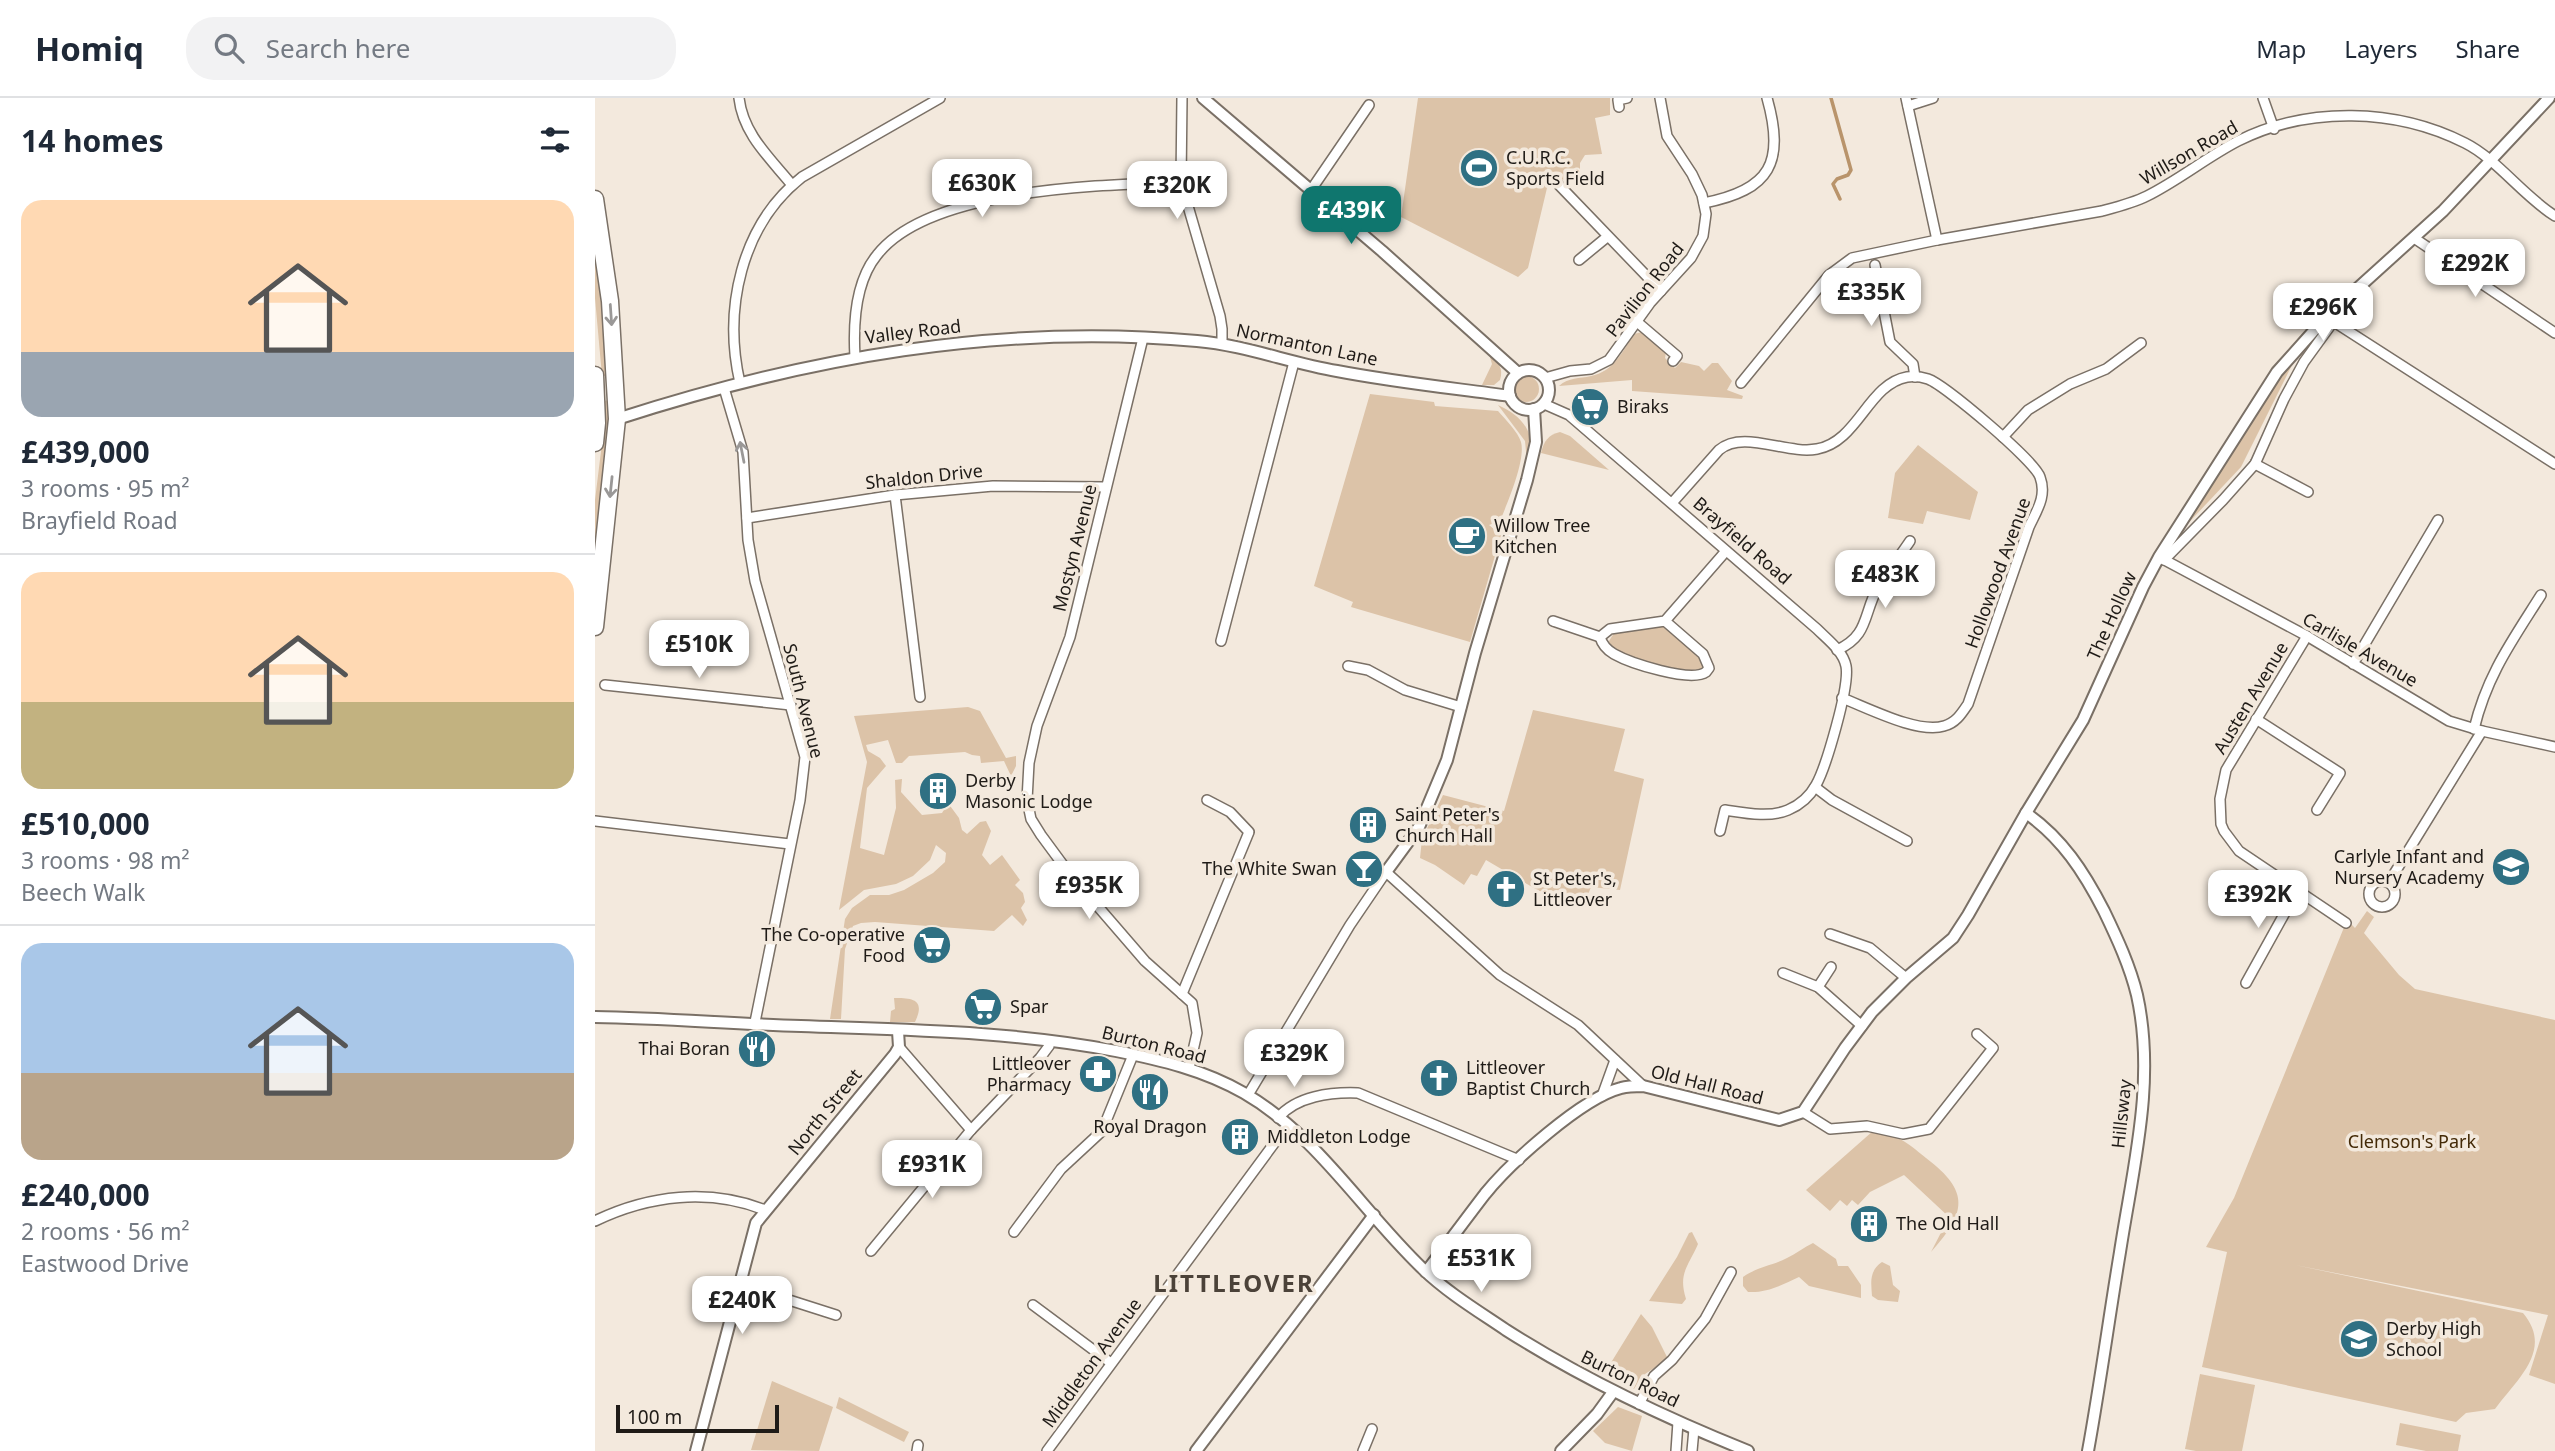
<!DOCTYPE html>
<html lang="en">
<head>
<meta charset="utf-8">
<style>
	body { margin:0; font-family:"Noto Sans",sans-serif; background:#f2f2f3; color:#1f2937; height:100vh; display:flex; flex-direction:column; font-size:26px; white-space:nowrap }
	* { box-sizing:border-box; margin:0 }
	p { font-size:23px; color:#747a83 }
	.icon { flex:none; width:38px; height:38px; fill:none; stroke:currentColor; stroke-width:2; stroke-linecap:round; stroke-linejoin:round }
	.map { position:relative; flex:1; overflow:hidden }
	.details { display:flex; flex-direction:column; background:#fff; width:595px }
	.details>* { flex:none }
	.scale { position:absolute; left:21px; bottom:18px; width:163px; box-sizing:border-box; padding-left:7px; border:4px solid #1f1b17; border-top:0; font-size:19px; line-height:24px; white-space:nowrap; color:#1f1b17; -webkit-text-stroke:5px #f3e9dd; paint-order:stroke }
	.price { position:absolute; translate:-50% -60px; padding:0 16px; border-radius:14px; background:#fff; color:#222; font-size:23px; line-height:46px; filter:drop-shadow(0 2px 4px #0008) }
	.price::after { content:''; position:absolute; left:50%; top:42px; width:21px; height:16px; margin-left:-10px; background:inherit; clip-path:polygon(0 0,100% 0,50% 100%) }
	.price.current { background:#0f766e; color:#fff }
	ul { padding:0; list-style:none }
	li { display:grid; align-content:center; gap:14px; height:371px; padding:0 21px }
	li+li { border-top:2px solid #e0e1e3 }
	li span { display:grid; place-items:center; height:217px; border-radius:21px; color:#555 }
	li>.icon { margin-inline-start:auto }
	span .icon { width:126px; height:126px; fill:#fffc; stroke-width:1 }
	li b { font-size:30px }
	h2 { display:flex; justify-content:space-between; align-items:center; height:84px; padding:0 21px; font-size:30px }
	header { display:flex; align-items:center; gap:42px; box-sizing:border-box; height:98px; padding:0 35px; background:#fff; border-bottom:2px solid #e0e1e3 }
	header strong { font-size:33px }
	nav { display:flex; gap:38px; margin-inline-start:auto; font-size:24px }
	.search { width:490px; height:63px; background:#f2f2f3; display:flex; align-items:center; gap:18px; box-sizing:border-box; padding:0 24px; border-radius:28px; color:#747a83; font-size:26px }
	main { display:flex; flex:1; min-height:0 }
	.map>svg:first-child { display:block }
</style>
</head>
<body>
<header>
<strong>Homiq</strong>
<div class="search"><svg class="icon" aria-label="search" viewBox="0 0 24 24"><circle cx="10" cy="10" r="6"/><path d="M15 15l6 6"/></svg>Search here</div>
<nav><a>Map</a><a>Layers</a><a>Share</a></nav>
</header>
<main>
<section class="details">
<h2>14 homes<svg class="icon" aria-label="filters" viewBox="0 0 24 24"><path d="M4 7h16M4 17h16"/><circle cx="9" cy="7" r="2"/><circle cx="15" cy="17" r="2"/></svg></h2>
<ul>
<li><span style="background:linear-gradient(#ffd9b3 70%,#9aa5b1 0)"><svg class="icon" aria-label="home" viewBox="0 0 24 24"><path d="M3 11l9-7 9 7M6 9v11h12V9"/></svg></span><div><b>£439,000</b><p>3 rooms · 95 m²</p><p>Brayfield Road</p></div></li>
<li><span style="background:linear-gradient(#ffd9b3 60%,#c2b280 0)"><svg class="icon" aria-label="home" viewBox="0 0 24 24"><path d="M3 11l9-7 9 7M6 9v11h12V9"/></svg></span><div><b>£510,000</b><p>3 rooms · 98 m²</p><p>Beech Walk</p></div></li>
<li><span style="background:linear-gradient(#a9c7e8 60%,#b9a48a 0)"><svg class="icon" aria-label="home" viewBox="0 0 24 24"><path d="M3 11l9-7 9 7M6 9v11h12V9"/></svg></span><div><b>£240,000</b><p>2 rooms · 56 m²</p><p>Eastwood Drive</p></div></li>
</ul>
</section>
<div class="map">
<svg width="1960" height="1353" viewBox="0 0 1960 1353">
	<rect width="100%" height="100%" fill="#f3e9dd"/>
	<g fill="#dcc3a8">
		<polygon points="823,0 1015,0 1015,17 1000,20 1007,56 990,57 985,65 985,74 978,83 965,82 956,90 952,90 933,170 923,179 806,119"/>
		<polygon points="0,147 14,278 7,278 0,200"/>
		<path d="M1047 234 1071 254 1070 260 1080 270 1086 264 1104 268 1109 273 1117 265H1123L1137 283 1132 292 1148 298 1147 301 1037 293V282L964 288C974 279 984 281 996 278 1018 274 1028 253 1039 236Z"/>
		<path d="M894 256C903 264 909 270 905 282L899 287H887L897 266Z"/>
		<polygon points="1698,265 1646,369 1583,436 1681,280"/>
		<circle cx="931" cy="291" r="13"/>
		<path d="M775 296 839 304 840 308 903 313C910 321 923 334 926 344 931 362 912 406 905 423L894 427 906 437 875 544 756 509 758 504 719 488Z"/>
		<polygon points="15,302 15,337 0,468 0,402 8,337 8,303"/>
		<path d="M903 307C927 318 943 335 932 364L930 343Z"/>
		<path d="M965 334 975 338 1014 372 946 355C949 343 953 337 965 334Z"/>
		<polygon points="1323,347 1383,394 1375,422 1332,413 1328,426 1293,420 1300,375"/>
		<path d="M1066 526 1107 558 1109 566 1107 572C1088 578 1030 562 1015 548L1014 543 1019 535Z"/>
		<polygon points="373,609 385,613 411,660 421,658 421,668 416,678 409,663 386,665 385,658 377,657 370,654 314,658 307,665 301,665 293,642 271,647 273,653 285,660 291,668 272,690 265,750 289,757 301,710 300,682 307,681 306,694 327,717 347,715 353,705 364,720 367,732 372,736 385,724 391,723 396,733 387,757 395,767 407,757 425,782 420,787 428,795 430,804 426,810 432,822 428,828 417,817 399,833 280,824 266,825 258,828 250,851 246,921 235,921 250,821 257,810 275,797 294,797 309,792 338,775 350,764 351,755 341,747 335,762 318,778 301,786 269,792 244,812 272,664 259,618"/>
		<polygon points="938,612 1030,631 1019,673 1049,681 1025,792 996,789 992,799 944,793 891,762 882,778 876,776 869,787 840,767 825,760 827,741 848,697 909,713"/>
		<path d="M1772 813 1779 819 1769 835 1804 877 1820 891 1960 922V1286L1934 1277 1953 1217 1700 1167 1928 1215C1959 1252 1922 1281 1900 1311L1871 1315 1861 1324 1607 1269 1632 1154 1611 1149 1639 1100 1752 822 1760 830Z"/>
		<path d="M299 900C317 900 331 901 320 924H295L296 913 300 911Z"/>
		<path d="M1278 1033C1306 1039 1309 1042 1331 1060 1376 1094 1371 1115 1336 1154L1354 1119 1309 1077 1275 1094 1263 1107 1257 1102 1252 1108 1245 1102 1235 1113 1211 1092Z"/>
		<path d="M1097 1134 1103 1146C1093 1169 1083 1175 1091 1201L1087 1206 1054 1203 1082 1159 1094 1135Z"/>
		<path d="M1218 1145 1241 1161 1243 1168H1253L1266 1187V1200L1214 1188 1204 1179C1187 1187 1172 1195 1153 1194L1148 1188V1179C1164 1168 1176 1168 1192 1160 1201 1156 1209 1149 1218 1145Z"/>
		<path d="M1287 1164 1295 1168 1298 1187 1305 1193 1303 1204 1283 1202 1277 1198C1276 1184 1274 1173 1287 1164Z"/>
		<polygon points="1046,1216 1057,1229 1072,1259 1067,1265 1050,1276 1039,1291 1009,1276"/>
		<polygon points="1605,1276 1660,1287 1647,1353 1601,1353 1590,1351"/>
		<polygon points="177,1283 238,1309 224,1353 156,1352"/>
		<polygon points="244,1299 314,1334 309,1344 241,1310"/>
		<polygon points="1023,1309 1047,1318 1037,1353 1010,1345 998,1333"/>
		<polygon points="1805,1325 1866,1337 1863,1353 1831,1353 1801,1347"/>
	</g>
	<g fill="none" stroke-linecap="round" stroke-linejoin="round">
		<polyline stroke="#b9946b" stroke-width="3.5" points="1236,0 1256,72 1253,77 1242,81 1238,86 1245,101"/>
		<g stroke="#7a7066" stroke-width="12">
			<g id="minor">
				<path d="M144 0C148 36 175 60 197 87"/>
				<polyline points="587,0 586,84 625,218 627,231 627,246"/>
				<polyline points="1311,0 1342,142"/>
				<polyline points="1668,0 1679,31"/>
				<polyline points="1313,8 1338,0"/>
				<polyline points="1024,9 1023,2 1032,0"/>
				<polyline points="964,87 1066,193"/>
				<polyline points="716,92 774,7"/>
				<path d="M1109 105C1176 92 1190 64 1172 0"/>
				<polyline points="1819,140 1960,235"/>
				<polyline points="984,162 1012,139"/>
				<polyline points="1280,167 1295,244 1318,266 1320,279"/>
				<polyline points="1736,222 1960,366"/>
				<polyline points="1041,223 1082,258 1078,263"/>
				<polyline points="548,240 475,539 442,628 434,665 432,702 436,721 446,737 474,775 550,863 597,905 602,935 594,970"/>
				<path d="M260 259C258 225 260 184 282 157 334 90 506 87 586 84"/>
				<polyline points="950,280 975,273 996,271 1014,262 1055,205 1096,160 1108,138 1111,116 1107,97 1097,76 1072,38 1065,0"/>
				<path d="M145 285C128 211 146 127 207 79L345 0"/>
				<path d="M1146 285 1234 177 1257 160 1342 142 1507 113C1522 109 1538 105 1552 98 1584 82 1612 59 1643 43 1713 8 1801 10 1870 45 1902 61 1928 98 1960 118"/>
				<polyline points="129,290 148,354 153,442 160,483 210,659 205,702 160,924"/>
				<path d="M949 306 974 317 1222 531C1233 542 1248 553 1251 568 1255 588 1231 669 1221 687 1215 698 1205 707 1193 712 1174 720 1150 715 1130 712L1125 733"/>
				<polyline points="1408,339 1433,312 1475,286 1511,271 1546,245"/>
				<polyline points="1660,366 1713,394"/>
				<polyline points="300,397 325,599"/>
				<path d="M1077 405 1124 352C1148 331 1192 357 1222 351 1263 344 1273 286 1312 279 1318 278 1327 279 1333 281 1350 287 1440 363 1445 379 1452 398 1442 412 1434 429L1373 606C1367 615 1361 625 1349 628 1323 636 1273 610 1247 600"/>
				<polyline points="152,420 300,397 398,388 511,389"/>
				<polyline points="1564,459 1712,538 1854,623 1887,633 1960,649"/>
				<polyline points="1569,462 1628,402 1660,366 1689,301 1709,264 1738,224"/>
				<polyline points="958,523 1005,539"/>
				<path d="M1070 523 1015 531 1005 539C1007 546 1012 552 1019 556 1035 565 1096 585 1111 574L1114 570 1108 556 1070 523 1131 453"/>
				<polyline points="1712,538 1631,672 1625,701 1626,726 1629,733 1644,753 1751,825"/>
				<polyline points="626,543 699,264"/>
				<path d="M1242 552C1274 538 1268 516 1283 489 1293 473 1305 458 1315 443"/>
				<polyline points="1758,566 1843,422"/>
				<polyline points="753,568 773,572 810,592 866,609"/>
				<polyline points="10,587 196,607"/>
				<polyline points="1661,621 1745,675 1722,712"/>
				<path d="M1879 631C1892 577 1917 543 1946 497"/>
				<polyline points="1220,689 1237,702 1312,743"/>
				<polyline points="0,723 195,746"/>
				<circle cx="1787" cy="796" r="13"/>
				<polyline points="1794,784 1887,633"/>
				<polyline points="1235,836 1275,850 1311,880"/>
				<polyline points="1188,875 1223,889 1267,928"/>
				<polyline points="1651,885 1702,793"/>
				<polyline points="1223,889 1236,869"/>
				<polyline points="587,896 654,734 635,714 612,702"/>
				<polyline points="304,949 376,1032"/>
				<polyline points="653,997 755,827 791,774 905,877 983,927 1048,988"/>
				<polyline points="1007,998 1020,962"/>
				<polyline points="1208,1014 1235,1031 1272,1028 1308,1036 1334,1031 1398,950 1382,936"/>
				<path d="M683 1020C701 998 736 994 763 995L924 1062"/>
				<path d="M0 1123C54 1097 114 1090 170 1112"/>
				<polyline points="419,1134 466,1071 507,1033 538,957"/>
				<polyline points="276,1153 376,1032 445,960 454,948 455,943"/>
				<polyline points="144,1186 241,1217"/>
				<polyline points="438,1207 516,1265"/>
				<polyline points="1044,1306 1059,1278 1077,1262 1110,1221 1136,1174"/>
				<polyline points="322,1353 323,1347"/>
				<polyline points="452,1353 692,1028"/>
				<polyline points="768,1353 777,1331"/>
				<polyline points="1081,1353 1083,1324"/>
				<polyline points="1097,1353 1099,1331"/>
			</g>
		</g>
		<g stroke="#7a7066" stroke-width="14">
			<g id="tertiary">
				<polyline points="608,0 787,153 923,275"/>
				<circle cx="934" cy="292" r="20"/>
				<path d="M22 321C211 260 403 225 602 243 649 247 695 265 742 273 799 284 857 290 915 298"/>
				<path d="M1431 715C1467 740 1489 774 1509 813 1522 840 1535 868 1542 897 1561 983 1538 1069 1525 1154 1514 1220 1505 1287 1493 1353"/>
				<polyline points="791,774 824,729 852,662 880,555 932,382 941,344 939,311"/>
				<path d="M0 919C69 920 137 926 206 928 311 932 418 933 521 953 566 962 609 972 649 995 722 1037 768 1114 828 1171 853 1195 883 1213 911 1232 988 1281 1068 1319 1153 1353"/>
				<path d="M831 1174C851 1148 870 1122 890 1096 915 1065 987 1000 1026 990 1033 988 1040 988 1048 988L1184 1022 1208 1014 1250 950 1277 914 1311 880 1358 840 1373 817 1431 715 1488 622 1548 489 1564 459 1682 274 1732 218 1848 113 1954 0"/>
				<polyline points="101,1353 161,1125 300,956 304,949 303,933"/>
				<polyline points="601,1353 779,1117"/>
				<polyline points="966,1353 1002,1316 1018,1294"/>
			</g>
		</g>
		<g stroke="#7a7066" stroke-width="19">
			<g id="trunk">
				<polyline points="0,101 15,203 22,321 0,529"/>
				<polyline points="0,277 2,325 0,345"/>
			</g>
		</g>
		<use href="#minor" stroke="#fff" stroke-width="9"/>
		<use href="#tertiary" stroke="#fff" stroke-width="10"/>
		<use href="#trunk" stroke="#fff" stroke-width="16"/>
	</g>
	<defs><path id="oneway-shaft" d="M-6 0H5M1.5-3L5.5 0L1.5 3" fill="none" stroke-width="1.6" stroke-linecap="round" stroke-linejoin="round" transform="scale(1.75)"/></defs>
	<g stroke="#9a9897">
		<use href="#oneway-shaft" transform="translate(16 217) rotate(86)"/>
		<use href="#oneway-shaft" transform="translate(147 354) rotate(-101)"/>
		<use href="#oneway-shaft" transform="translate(16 389) rotate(96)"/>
	</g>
	<defs>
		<g id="stadium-disc" transform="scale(2.0125)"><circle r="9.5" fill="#2f7083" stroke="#f3e9dd"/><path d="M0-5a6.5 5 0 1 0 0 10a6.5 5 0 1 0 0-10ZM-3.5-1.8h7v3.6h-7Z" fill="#fff"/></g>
		<g id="supermarket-disc" transform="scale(2.0125)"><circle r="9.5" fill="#2f7083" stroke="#f3e9dd"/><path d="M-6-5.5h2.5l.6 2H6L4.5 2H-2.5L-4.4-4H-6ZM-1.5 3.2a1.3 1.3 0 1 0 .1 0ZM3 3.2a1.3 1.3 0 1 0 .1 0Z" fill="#fff"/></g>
		<g id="cafe-disc" transform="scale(2.0125)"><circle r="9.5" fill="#2f7083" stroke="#f3e9dd"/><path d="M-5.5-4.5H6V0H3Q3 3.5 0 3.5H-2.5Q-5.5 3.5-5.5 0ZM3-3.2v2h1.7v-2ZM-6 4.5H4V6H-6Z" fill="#fff"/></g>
		<g id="building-disc" transform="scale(2.0125)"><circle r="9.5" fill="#2f7083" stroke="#f3e9dd"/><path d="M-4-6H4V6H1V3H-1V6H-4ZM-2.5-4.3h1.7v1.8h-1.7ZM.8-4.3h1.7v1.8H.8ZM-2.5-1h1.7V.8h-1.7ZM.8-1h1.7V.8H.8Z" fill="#fff"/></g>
		<g id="school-disc" transform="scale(2.0125)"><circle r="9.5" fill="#2f7083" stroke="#f3e9dd"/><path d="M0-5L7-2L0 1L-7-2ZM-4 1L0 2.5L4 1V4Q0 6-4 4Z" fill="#fff"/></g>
		<g id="bar-disc" transform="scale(2.0125)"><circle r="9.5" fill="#2f7083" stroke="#f3e9dd"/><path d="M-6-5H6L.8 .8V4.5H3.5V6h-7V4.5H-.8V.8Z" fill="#fff"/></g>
		<g id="church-disc" transform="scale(2.0125)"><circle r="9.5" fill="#2f7083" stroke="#f3e9dd"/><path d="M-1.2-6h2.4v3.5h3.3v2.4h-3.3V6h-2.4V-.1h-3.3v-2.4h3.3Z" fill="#fff"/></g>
		<g id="restaurant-disc" transform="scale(2.0125)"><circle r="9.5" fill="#2f7083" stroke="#f3e9dd"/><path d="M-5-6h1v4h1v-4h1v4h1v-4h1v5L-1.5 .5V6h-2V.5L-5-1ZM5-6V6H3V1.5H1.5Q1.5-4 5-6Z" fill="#fff"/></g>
		<g id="pharmacy-disc" transform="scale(2.0125)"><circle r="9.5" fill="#2f7083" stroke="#f3e9dd"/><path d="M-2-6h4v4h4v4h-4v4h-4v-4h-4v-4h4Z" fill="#fff"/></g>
	</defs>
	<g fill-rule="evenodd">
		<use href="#stadium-disc" x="884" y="70"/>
		<use href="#supermarket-disc" x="995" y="309"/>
		<use href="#cafe-disc" x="872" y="438"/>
		<use href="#building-disc" x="343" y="693"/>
		<use href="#building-disc" x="773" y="727"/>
		<use href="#school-disc" x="1916" y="769"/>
		<use href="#bar-disc" x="769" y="771"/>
		<use href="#church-disc" x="911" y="791"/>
		<use href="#supermarket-disc" x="337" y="847"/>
		<use href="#supermarket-disc" x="388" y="909"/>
		<use href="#restaurant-disc" x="162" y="951"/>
		<use href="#pharmacy-disc" x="503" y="976"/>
		<use href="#church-disc" x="844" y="980"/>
		<use href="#restaurant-disc" x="555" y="994"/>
		<use href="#building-disc" x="645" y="1039"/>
		<use href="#building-disc" x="1274" y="1126"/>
		<use href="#school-disc" x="1764" y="1241"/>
	</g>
	<g text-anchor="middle" stroke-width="7" stroke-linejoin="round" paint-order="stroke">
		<g font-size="18" fill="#1f1b17" stroke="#f3e9dd">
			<text transform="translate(1594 55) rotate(-30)" y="6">Willson Road</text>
			<text transform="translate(1050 192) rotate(-52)" y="6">Pavilion Road</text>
			<text transform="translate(318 234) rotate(-7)" y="6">Valley Road</text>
			<text transform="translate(712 247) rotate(12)" y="6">Normanton Lane</text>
			<text transform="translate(329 379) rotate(-6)" y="6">Shaldon Drive</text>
			<text transform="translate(1147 443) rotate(41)" y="6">Brayfield Road</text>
			<text transform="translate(480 450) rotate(-76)" y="6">Mostyn Avenue</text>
			<text transform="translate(1403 475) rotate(-70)" y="6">Hollowood Avenue</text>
			<text transform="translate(1517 518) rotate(-66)" y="6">The Hollow</text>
			<text transform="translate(1765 552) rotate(30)" y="6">Carlisle Avenue</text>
			<text transform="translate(1656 600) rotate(-59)" y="6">Austen Avenue</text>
			<text transform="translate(208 603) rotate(76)" y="6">South Avenue</text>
			<text transform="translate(559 947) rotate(14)" y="6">Burton Road</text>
			<text transform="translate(1112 987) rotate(14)" y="6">Old Hall Road</text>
			<text transform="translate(230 1014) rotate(-51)" y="6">North Street</text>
			<text transform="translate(1527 1016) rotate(-84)" y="6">Hillsway</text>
			<text transform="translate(497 1265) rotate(-54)" y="6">Middleton Avenue</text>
			<text transform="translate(1035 1281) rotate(26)" y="6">Burton Road</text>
		</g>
		<g font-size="18" fill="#1f1b17" stroke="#f3e9dd" text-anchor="start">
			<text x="911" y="66">C.U.R.C.<tspan x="911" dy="21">Sports Field</tspan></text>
			<text x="1022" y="315">Biraks</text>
			<text x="899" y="434">Willow Tree<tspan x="899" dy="21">Kitchen</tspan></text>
			<text x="370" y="689">Derby<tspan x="370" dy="21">Masonic Lodge</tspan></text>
			<text x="800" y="723">Saint Peter's<tspan x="800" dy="21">Church Hall</tspan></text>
			<text x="1889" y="765" text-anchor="end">Carlyle Infant and<tspan x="1889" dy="21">Nursery Academy</tspan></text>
			<text x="742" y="777" text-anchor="end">The White Swan</text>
			<text x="938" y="787">St Peter's,<tspan x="938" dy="21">Littleover</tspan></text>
			<text x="310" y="843" text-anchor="end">The Co-operative<tspan x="310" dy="21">Food</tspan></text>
			<text x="415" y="915">Spar</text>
			<text x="135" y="957" text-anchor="end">Thai Boran</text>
			<text x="476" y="972" text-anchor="end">Littleover<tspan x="476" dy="21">Pharmacy</tspan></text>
			<text x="871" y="976">Littleover<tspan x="871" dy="21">Baptist Church</tspan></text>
			<text x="555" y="1035" text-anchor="middle">Royal Dragon</text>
			<text x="672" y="1045">Middleton Lodge</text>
			<text x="1301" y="1132">The Old Hall</text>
			<text x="1791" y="1237">Derby High<tspan x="1791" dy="21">School</tspan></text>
		</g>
		<g font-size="18" fill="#442a07" stroke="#f3e9dd">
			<text x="1817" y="1050">Clemson's Park</text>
		</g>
		<g font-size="24" font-weight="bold" letter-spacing="2" fill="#4b4239" stroke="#f3e9dd">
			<text x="639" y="1194">LITTLEOVER</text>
		</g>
	</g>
</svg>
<div class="scale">100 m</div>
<b class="price" style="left:387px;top:121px">£630K</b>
<b class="price" style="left:582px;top:123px">£320K</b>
<b class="price current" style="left:756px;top:148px">£439K</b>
<b class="price" style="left:1880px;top:201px">£292K</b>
<b class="price" style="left:1276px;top:230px">£335K</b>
<b class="price" style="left:1728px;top:245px">£296K</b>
<b class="price" style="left:1290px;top:512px">£483K</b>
<b class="price" style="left:104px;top:582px">£510K</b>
<b class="price" style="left:494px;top:823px">£935K</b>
<b class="price" style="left:1663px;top:832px">£392K</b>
<b class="price" style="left:699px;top:991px">£329K</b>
<b class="price" style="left:337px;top:1102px">£931K</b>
<b class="price" style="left:886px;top:1196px">£531K</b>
<b class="price" style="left:147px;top:1238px">£240K</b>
</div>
</main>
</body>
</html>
